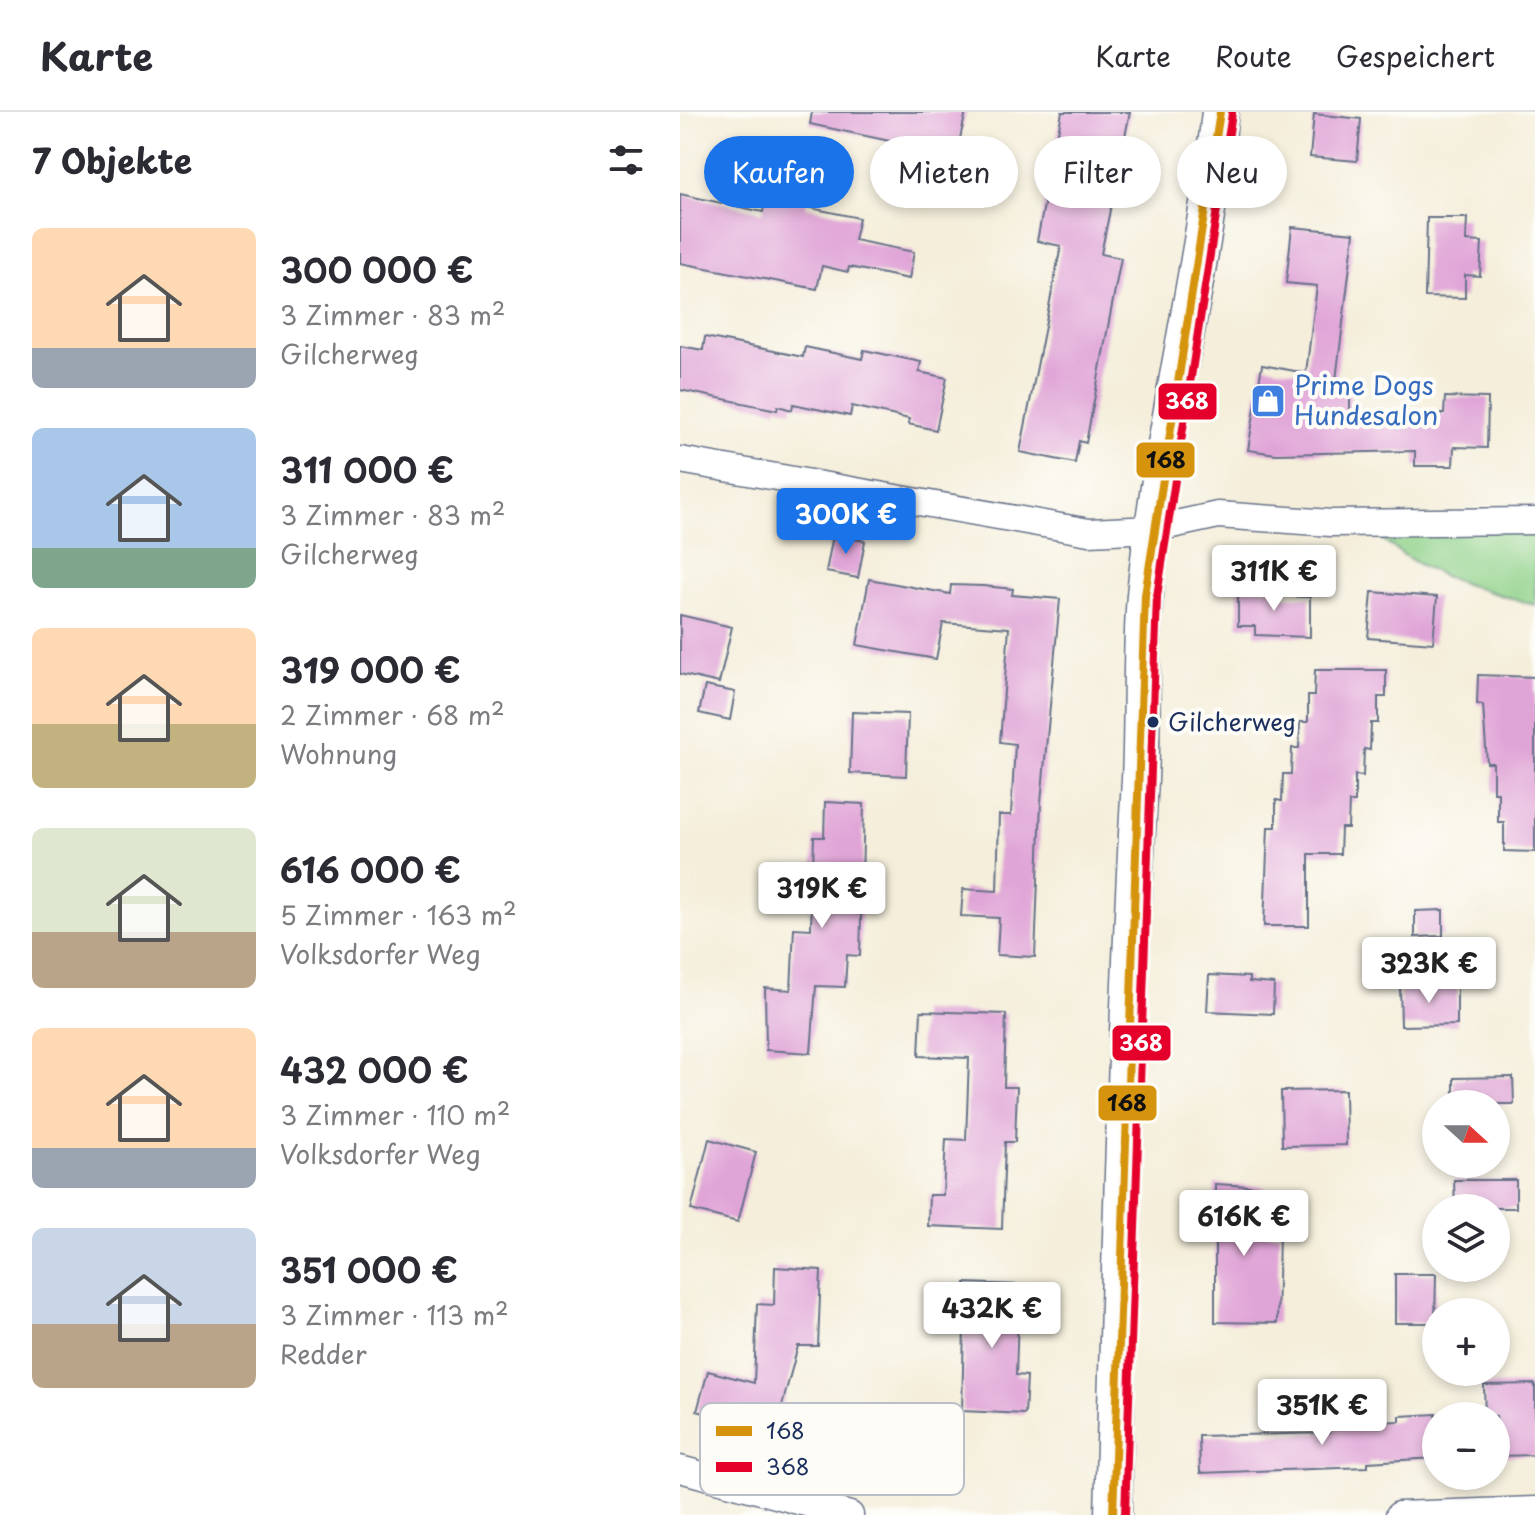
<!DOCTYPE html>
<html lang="de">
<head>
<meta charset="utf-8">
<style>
	body { margin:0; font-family:"Playpen Sans",sans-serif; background:#f2f2f3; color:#2b2b33; height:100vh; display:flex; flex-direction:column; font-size:30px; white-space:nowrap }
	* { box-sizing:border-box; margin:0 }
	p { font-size:26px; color:#7c7c81 }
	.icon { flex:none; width:44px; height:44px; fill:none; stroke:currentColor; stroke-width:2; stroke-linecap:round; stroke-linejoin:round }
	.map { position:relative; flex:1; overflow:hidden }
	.sheet { display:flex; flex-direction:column; background:#fff; width:680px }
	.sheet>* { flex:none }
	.guide { position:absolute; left:24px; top:24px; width:710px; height:72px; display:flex; gap:16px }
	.needle { width:52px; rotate:111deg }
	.controls { position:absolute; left:742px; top:978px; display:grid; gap:16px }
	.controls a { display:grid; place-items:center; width:88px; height:88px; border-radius:50%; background:#fff; box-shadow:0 4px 12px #0003; font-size:40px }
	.price { position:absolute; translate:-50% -68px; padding:0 18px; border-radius:8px; background:#fff; color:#222; font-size:26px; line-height:52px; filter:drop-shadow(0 2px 4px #0008) }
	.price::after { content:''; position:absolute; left:50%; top:48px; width:24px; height:18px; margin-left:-12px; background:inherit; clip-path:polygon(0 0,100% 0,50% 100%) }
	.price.active { background:#1a73e8; color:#fff }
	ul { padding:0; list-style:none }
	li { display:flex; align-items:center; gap:24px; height:200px; padding:0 32px }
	li span { display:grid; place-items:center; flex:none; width:224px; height:160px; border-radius:12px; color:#555 }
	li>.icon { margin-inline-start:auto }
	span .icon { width:96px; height:96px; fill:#fffc; stroke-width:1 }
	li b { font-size:34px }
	h2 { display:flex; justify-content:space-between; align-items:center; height:96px; padding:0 32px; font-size:34px }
	.chip { padding:0 28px; border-radius:36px; background:#fff; box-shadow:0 4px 12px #0003; font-size:28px; line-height:72px }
	.chip.active { background:#1a73e8; color:#fff }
	header { display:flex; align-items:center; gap:48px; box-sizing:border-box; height:112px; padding:0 40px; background:#fff; border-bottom:2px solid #e1e1e2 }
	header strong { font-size:38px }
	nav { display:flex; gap:44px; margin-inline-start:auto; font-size:28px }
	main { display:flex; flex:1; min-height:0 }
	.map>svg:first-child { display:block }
</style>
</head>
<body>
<header>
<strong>Karte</strong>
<nav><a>Karte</a><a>Route</a><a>Gespeichert</a></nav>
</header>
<main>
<section class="sheet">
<h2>7 Objekte<svg class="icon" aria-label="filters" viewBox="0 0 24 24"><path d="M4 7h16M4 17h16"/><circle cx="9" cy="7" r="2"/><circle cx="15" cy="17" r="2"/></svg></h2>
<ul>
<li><span style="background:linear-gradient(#ffd9b3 75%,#9aa5b1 0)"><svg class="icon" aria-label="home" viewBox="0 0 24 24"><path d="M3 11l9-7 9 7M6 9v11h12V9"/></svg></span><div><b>300 000 €</b><p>3 Zimmer · 83 m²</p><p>Gilcherweg</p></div></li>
<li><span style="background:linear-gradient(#a9c7e8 75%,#7fa58c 0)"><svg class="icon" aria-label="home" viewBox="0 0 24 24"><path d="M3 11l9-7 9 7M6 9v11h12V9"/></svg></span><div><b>311 000 €</b><p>3 Zimmer · 83 m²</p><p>Gilcherweg</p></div></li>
<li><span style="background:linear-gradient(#ffd9b3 60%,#c2b280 0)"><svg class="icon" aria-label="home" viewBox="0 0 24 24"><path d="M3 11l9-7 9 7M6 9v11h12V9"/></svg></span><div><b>319 000 €</b><p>2 Zimmer · 68 m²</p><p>Wohnung</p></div></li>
<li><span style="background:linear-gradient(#dfe7d0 65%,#b9a48a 0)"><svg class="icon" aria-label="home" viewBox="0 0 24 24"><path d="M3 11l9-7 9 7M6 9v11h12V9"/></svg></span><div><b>616 000 €</b><p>5 Zimmer · 163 m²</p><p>Volksdorfer Weg</p></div></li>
<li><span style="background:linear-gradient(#ffd9b3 75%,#9aa5b1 0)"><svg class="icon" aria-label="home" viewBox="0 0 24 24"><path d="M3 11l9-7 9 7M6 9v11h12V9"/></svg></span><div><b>432 000 €</b><p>3 Zimmer · 110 m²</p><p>Volksdorfer Weg</p></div></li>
<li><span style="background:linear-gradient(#c9d6e8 60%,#b9a48a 0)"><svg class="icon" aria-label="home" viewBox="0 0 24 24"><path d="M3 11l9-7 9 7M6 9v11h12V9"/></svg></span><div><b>351 000 €</b><p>3 Zimmer · 113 m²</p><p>Redder</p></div></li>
</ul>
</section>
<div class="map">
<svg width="855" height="1403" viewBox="0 0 855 1403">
	<rect width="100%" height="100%" fill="#fdfcf7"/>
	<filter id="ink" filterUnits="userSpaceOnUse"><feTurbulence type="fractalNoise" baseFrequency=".0125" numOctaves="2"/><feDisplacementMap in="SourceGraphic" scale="16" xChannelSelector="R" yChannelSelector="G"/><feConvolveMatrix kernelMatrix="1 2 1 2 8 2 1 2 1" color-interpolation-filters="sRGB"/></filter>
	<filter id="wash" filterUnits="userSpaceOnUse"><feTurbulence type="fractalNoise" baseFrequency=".006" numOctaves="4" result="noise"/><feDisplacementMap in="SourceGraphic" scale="32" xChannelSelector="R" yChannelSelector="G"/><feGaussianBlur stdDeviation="1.8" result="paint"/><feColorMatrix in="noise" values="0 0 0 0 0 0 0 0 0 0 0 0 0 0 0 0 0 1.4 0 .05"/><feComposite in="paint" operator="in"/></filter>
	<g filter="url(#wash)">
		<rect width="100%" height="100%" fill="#f4eeda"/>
		<path fill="#8fd189" stroke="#558074" stroke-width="2" d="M855 418V493C797 476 738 463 694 419Z"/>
		<g id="blocks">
			<g fill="#e0a5d7">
				<polygon points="132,0 286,0 273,57 216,45 219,31 130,12"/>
				<polygon points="382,0 450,0 421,142 441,146 406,331 399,329 395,351 340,340 381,134 357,129"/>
				<polygon points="634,2 681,7 677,49 630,45"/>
				<polygon points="88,76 128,84 126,95 179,106 174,128 234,140 229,167 169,155 168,160 142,154 137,177 0,151 0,82 83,100"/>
				<polygon points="747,106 787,106 786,129 802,130 800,164 785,163 785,186 745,185"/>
				<polygon points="612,115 674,121 656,268 670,268 670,301 764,302 765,285 808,286 807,336 774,335 773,354 735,354 735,339 596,342 568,338 582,253 626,261 637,174 606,171"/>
				<polygon points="25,225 123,245 125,235 182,247 184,238 241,250 239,260 267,266 256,318 228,312 229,307 172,294 170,304 113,292 112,298 98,294 97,298 0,278 0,234 23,238"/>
				<polygon points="153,423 185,429 178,466 146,460"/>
				<polygon points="189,467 270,482 271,473 303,474 333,477 332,483 380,487 361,690 355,845 317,843 319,806 281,804 283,777 317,779 319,703 331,703 335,632 320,630 329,516 263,511 256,547 177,533"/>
				<polygon points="558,476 595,477 595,484 630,485 630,525 575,523 575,514 558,514"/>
				<polygon points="692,480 757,485 753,531 688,526"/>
				<polygon points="0,503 52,515 39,571 0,562"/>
				<polygon points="635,558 706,558 706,585 698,585 698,611 691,611 690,638 684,637 683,664 675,663 675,690 669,690 668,716 661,716 660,742 629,742 629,814 584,814 588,715 596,715 596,688 602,689 603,662 611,662 612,636 619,636 620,610 628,610 628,584 634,584"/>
				<polygon points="798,563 855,565 855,740 824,739 824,710 818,710 818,680 813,680 813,651 807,651 803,593 797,592"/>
				<polygon points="25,574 55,580 50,608 19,601"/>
				<polygon points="172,600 228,602 226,664 170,661"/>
				<polygon points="145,690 184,692 180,844 167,843 165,875 136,874 131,941 86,938 85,876 111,878 114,816 131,817 134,725 144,725"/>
				<polygon points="763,798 763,824 735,825 735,799"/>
				<polygon points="529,863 569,865 569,870 594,872 593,902 527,899"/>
				<polygon points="777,872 777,913 721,914 720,873"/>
				<polygon points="241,899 326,902 324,975 337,975 335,1030 325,1030 322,1117 248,1114 249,1083 263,1083 266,1027 286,1028 289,946 239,944"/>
				<polygon points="833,965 834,992 774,992 774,966"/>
				<polygon points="665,978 666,1033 602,1034 601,979"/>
				<polygon points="29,1027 76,1040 58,1110 11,1098"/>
				<polygon points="774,1068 836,1068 836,1096 775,1096"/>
				<polygon points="535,1072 585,1075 583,1122 599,1122 597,1211 535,1210"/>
				<polygon points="95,1155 141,1158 138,1234 118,1234 95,1320 17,1299 28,1259 74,1271 77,1192 94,1193"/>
				<polygon points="715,1162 756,1162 755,1211 715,1211"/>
				<polygon points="285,1171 339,1173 336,1263 347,1264 345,1302 282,1299"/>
				<polygon points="855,1272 855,1343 819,1344 816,1304 805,1304 804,1273"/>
				<polygon points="756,1302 756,1346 688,1350 688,1355 520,1361 519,1324 649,1321 649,1312 720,1309 720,1304"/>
			</g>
		</g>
	</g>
	<g filter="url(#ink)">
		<use href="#blocks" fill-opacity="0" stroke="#677289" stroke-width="2"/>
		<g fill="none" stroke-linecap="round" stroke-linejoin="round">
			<g stroke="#677289" stroke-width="29">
				<g id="street">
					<polyline points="0,348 409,420 473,417 538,403 651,411 855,409"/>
					<polyline points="0,1357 170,1403"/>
					<polyline points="719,1403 855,1398"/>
				</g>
			</g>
			<g stroke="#677289" stroke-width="39">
				<path id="secondary" d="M433 1403C440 1157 446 912 460 667 463 606 460 544 465 483 481 321 523 162 540 0"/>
			</g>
			<use href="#street" stroke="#fff" stroke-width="26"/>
			<use href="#secondary" stroke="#fff" stroke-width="36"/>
			<g stroke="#fdfcf7" stroke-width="14">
				<polyline id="bus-1" points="433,1403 465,483 540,0"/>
			</g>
			<g stroke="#fdfcf7" stroke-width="14">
				<polyline id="bus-2" points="445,1403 477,484 552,1"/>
			</g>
			<use href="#bus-1" stroke="#d6940e" stroke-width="8"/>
			<use href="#bus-2" stroke="#e4002b" stroke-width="8"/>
		</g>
	</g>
	<defs>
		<g id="shop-square" transform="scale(1.8)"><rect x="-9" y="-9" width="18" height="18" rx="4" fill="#3f7fe0" stroke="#fdfcf7"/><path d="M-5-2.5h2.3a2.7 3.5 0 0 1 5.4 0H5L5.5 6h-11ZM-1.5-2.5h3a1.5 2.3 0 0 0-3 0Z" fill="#fff"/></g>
	</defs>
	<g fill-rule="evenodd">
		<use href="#shop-square" x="588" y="289"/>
	</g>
	<circle fill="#1b2f5e" stroke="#fdfcf7" stroke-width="3" cx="473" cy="610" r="7"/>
	<g text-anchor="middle" stroke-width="8" stroke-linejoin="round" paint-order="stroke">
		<g font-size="24" fill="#1b2f5e" stroke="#fdfcf7" text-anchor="start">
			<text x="488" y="619">Gilcherweg</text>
		</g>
		<g font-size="26" fill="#366cbe" stroke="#fdfcf7" text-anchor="start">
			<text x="614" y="283">Prime Dogs<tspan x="614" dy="30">Hundesalon</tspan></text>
		</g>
	</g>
	<rect x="20" y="1291" width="264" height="92" rx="12" fill="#fdfcf7" stroke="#b9bec9" stroke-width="2"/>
	<rect x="36" y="1314" width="36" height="10" fill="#d6940e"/>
	<rect x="36" y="1350" width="36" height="10" fill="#e4002b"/>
	<g font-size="22" fill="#1b2f5e">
		<text x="86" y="1327">168</text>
		<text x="86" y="1363">368</text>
	</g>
	<g stroke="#fdfcf7" stroke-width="3">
		<rect x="477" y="270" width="61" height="39" rx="8" fill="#e4002b"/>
		<rect x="455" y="329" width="61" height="38" rx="8" fill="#d6940e"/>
		<rect x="431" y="912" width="61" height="38" rx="8" fill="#e4002b"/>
		<rect x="417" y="972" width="61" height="38" rx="8" fill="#d6940e"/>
	</g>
	<g font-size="22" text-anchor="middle" font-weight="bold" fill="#fff">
		<text x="507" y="297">368</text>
		<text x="461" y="939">368</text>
	</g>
	<g font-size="22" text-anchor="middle" font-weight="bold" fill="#111">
		<text x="486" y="356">168</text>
		<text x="447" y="999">168</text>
	</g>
</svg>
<div class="controls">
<a><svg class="needle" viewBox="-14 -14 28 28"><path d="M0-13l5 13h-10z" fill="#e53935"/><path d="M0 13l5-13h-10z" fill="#7c7c81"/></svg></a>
<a><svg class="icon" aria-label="layers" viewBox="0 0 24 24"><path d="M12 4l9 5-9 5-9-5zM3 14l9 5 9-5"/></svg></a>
<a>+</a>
<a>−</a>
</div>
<b class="price active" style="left:166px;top:444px">300K €</b>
<b class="price" style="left:594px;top:501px">311K €</b>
<b class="price" style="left:142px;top:818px">319K €</b>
<b class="price" style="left:749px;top:893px">323K €</b>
<b class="price" style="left:564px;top:1146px">616K €</b>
<b class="price" style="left:312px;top:1238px">432K €</b>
<b class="price" style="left:642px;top:1335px">351K €</b>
<div class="guide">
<a class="chip active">Kaufen</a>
<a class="chip">Mieten</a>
<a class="chip">Filter</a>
<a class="chip">Neu</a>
</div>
</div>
</main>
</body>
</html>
